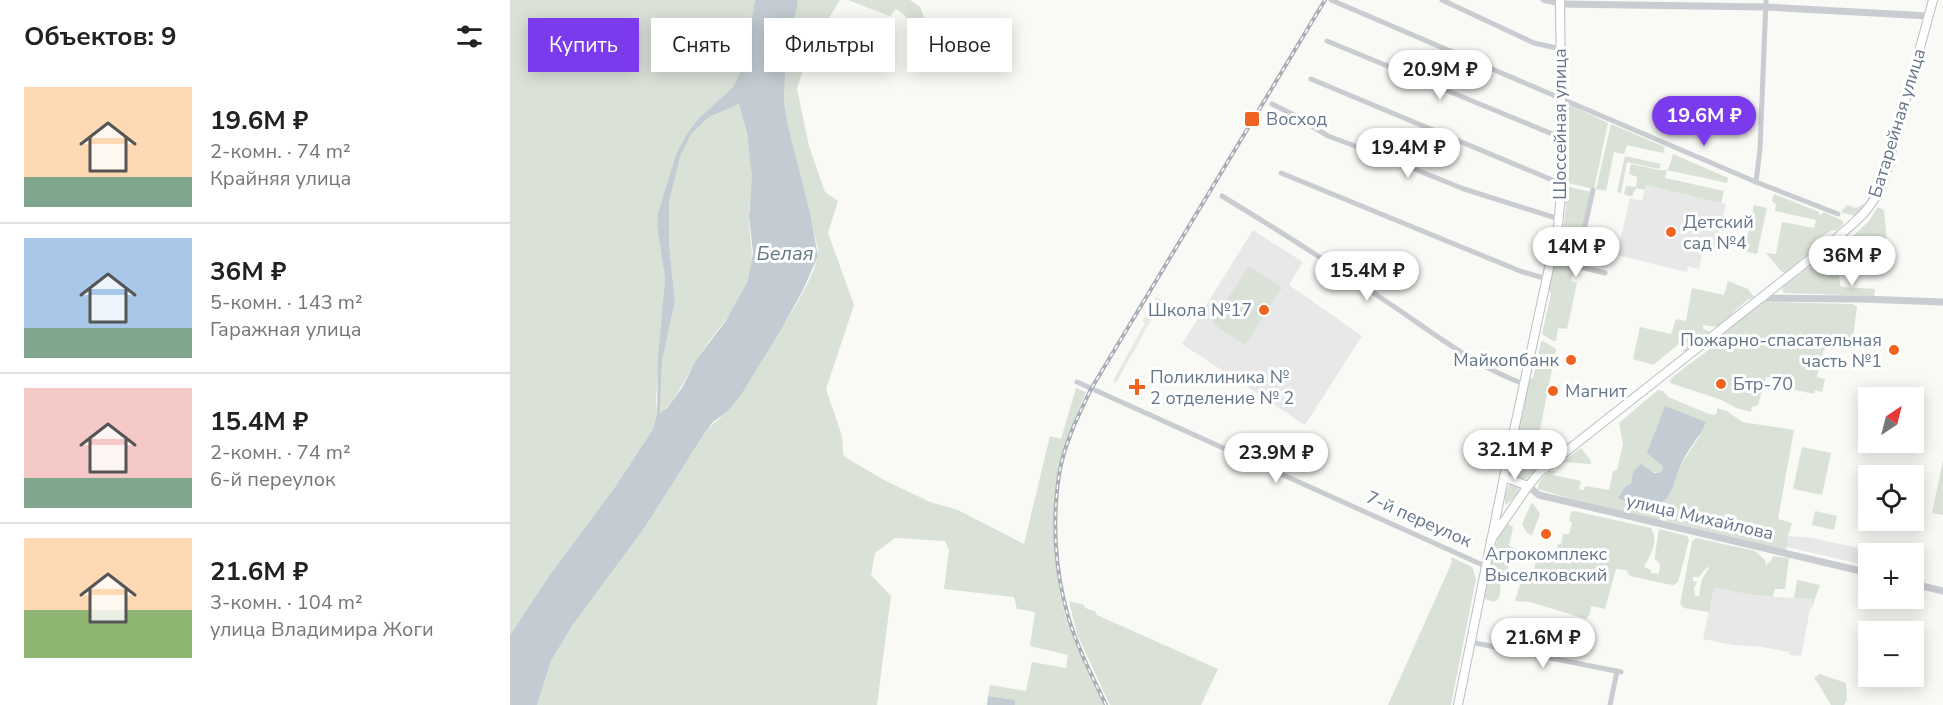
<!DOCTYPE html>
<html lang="ru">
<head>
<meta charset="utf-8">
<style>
	body { margin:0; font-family:"Nunito Sans",sans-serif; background:#f2f2f2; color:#222; height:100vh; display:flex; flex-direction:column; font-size:22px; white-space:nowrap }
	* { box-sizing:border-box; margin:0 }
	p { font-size:20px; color:#767676 }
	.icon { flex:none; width:33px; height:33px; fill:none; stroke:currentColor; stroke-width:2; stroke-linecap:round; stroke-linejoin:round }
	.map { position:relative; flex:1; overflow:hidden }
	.side { display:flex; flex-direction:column; background:#fff; width:510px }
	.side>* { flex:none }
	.guide { position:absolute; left:18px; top:18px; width:570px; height:54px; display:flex; gap:12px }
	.needle { width:39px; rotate:35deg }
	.fabs { position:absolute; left:1348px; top:387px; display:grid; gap:12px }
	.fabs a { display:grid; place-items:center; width:66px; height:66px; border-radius:0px; background:#fff; box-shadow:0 3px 15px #0003; font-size:30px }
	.price { position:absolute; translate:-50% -51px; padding:0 14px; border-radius:21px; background:#fff; color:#222; font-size:20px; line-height:39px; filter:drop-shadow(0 2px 3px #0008) }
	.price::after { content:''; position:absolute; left:50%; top:36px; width:18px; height:14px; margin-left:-9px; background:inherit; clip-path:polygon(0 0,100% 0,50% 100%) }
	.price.current { background:#7c3aed; color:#fff }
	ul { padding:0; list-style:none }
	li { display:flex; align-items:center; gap:18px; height:150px; padding:0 24px }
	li+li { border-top:2px solid #e0e0e0 }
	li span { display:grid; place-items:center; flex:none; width:168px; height:120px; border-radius:0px; color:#555 }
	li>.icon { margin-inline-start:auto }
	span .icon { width:72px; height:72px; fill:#fffc; stroke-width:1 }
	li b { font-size:26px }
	h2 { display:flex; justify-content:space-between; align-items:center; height:72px; padding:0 24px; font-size:26px }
	.pill { padding:0 21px; border-radius:0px; background:#fff; box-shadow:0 3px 15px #0003; font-size:21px; line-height:54px }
	.pill.current { background:#7c3aed; color:#fff }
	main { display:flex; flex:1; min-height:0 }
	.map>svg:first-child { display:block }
</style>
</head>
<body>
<main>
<section class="side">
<h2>Объектов: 9<svg class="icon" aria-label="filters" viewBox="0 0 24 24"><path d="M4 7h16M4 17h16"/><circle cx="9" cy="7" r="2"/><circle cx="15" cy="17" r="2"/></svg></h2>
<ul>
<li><span style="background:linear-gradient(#ffd9b3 75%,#7fa58c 0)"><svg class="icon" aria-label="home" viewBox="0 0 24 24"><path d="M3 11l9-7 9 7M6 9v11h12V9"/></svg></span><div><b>19.6M ₽</b><p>2-комн. · 74 m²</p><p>Крайняя улица</p></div></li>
<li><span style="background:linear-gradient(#a9c7e8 75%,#7fa58c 0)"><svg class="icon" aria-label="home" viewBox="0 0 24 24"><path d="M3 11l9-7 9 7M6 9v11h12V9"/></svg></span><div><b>36M ₽</b><p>5-комн. · 143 m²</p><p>Гаражная улица</p></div></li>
<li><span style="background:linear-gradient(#f6c9c9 75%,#7fa58c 0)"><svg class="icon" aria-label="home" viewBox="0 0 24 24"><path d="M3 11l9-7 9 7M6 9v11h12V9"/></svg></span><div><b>15.4M ₽</b><p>2-комн. · 74 m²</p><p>6-й переулок</p></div></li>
<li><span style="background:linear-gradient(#ffd9b3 60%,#8fb573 0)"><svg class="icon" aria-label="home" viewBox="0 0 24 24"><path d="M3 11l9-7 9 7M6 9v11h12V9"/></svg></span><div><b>21.6M ₽</b><p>3-комн. · 104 m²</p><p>улица Владимира Жоги</p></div></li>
</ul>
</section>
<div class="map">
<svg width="1433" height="705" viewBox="0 0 1433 705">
	<rect width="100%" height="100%" fill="#f9f9f6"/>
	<g fill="#e7e8e7">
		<polygon points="1136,185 1216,204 1204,251 1193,249 1189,269 1178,266 1177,272 1107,255 1120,198 1132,201"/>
		<polygon points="743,230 793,262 779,285 852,336 795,425 672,344"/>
		<polygon points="646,297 652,300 606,383 603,381 635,323 633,321"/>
		<polygon points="1279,536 1302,538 1368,552 1359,554 1359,566 1273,546"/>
		<polygon points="1204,587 1250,596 1302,599 1291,656 1279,655 1279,652 1246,646 1223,645 1193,639"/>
	</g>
	<g fill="#dae1d7" fill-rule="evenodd">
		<polygon points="0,0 245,0 235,66 223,87 189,118 178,132 166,154 148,213 147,227 155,278 146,401 147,413 143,429 105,487 39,576 0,635"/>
		<path d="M288 0H330L299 50 287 89 299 146 315 192 328 201 318 233 344 305 316 389 332 436 333 454 335 457 374 480 420 502 448 510 514 544 540 436 551 439 566 388 576 392C551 447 540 496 546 557 547 579 550 600 557 621 567 650 580 677 594 705H505V700L478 696 480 685 516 691 522 662 556 668 558 655 520 646 525 612 507 609 504 597 434 589 439 550 435 541 385 538 365 553 361 575 381 596 367 705H27L41 661 62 626 135 527 194 434C204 421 217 414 227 401 231 395 234 387 238 380 254 353 310 278 308 249L278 126 274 102 275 74Z"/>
		<path d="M338 0H400L410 7 414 17 424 27 435 45C424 41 414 37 406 29 397 21 397 15 386 9L380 16Z"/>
		<path d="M229 104C235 127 242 152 242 176 243 190 238 204 239 217 239 239 246 260 238 281 228 310 201 335 186 361 174 380 167 399 150 414L152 361 165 301 159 244V202L171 154 182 133 199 117Z"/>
		<polygon points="1059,104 1098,123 1084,189 1058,183 1054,180 1055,174 1059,173 1059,121 1055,120 1054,106"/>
		<polygon points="1101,124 1155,147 1153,153 1117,145 1114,154 1104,152 1096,191 1086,189"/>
		<polygon points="1163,154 1218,178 1217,183 1157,170 1155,178 1214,191 1211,203 1136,185 1135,190 1126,188 1122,196 1118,196 1114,194 1116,186 1126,187 1127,177 1119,174 1121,164 1149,170 1157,170 1160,164"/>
		<polygon points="1115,156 1151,164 1149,169 1117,162 1111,193 1107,192"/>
		<polygon points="1059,187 1081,192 1064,264 1050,261 1056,205 1053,203 1055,189"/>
		<polygon points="1264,194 1309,212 1309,216 1314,212 1333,221 1333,225 1326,231 1322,230 1311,237 1309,244 1275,273 1271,271 1256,253 1266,254 1272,222 1304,228 1306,220 1265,211 1266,204 1262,201"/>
		<polygon points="1356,203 1349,214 1345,216 1331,212 1337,205 1346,208"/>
		<polygon points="1244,205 1257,208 1247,254 1234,251"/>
		<path d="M1368 207 1374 210 1377 242C1371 251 1357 249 1347 248L1342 243V237L1358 222Z"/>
		<polygon points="1310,259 1328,263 1330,285 1332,287 1365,289 1364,296 1274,293 1272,290 1273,286"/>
		<polygon points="1046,264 1064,268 1061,281 1067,283 1057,329 1048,328 1046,341 1043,341 1032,334 1041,294 1037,287 1043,265"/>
		<polygon points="739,266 772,288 735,345 702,323"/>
		<path d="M1218 281 1238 289 1244 297C1229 303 1221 317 1208 327L1193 325V329L1199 331V333L1175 352 1169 344 1143 365 1123 359 1130 327 1161 334 1166 319 1176 321 1182 288 1214 295Z"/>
		<polygon points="1256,302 1343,304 1347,307 1343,337 1339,339 1324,337 1318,342 1313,352 1307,377 1315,379 1312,392 1305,390 1304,394 1268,386 1269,380 1256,377 1248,405 1242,407 1241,412 1226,408 1212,400 1160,383 1160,380 1165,375 1208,343 1211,336 1251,303"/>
		<polygon points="1033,341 1046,349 1028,440 1012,437 1006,433 1008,420 1012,417 1015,403 1013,399 1017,380 1023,378 1031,342"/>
		<path d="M1148 390 1153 391 1158 397 1199 414 1205 415 1207 412V408L1217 411 1232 422 1284 430 1268 519 1282 523 1278 536 1276 550 1156 521 1157 517 1154 516 1151 521 1082 505 1028 489C1027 481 1035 476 1040 471H1046L1043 475 1071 481 1069 489 1074 490 1075 486 1099 490 1103 471 1107 470 1113 444 1109 423ZM1190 436 1173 461 1160 492 1151 505 1145 507 1119 503 1116 486 1121 484 1123 472H1152L1153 466Z"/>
		<polygon points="1011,446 1041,451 1042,454 1015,480 1005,476 1002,472 1001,460 1004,450"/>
		<polygon points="1292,447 1321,453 1312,495 1283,489"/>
		<polygon points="1071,448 1081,461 1081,464 1052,462"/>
		<polygon points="1433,460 1433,515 1422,513"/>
		<path d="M1001 483 1008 485 1010 487 1006 496 996 505C993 500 996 488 1001 483Z"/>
		<polygon points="1022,502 1030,514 1022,535 1017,533 1012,524"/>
		<path d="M1064 511 1141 528C1149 542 1141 554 1134 567L1141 570V573L1149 574 1150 564 1145 559C1145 555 1148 533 1149 529L1177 536 1179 540 1168 582 1163 585 1157 584 1120 576 1116 570 1106 569 1095 609 1081 606 1080 614 1076 619 1020 602 1005 601 1010 584 1014 581 1018 582 1021 569 1024 570 1027 556 1022 554 1023 551 1045 555 1048 544H1051L1053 534H1059L1062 522 1059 521 1061 512Z"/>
		<polygon points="1305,511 1327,516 1324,530 1302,525"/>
		<path d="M996 522 1003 527 999 546 1010 550 1008 556H1002L996 574C989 577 982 576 979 568L988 537Z"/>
		<path d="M1186 538 1245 551 1256 561 1255 566 1261 561 1263 556 1279 558 1275 589H1265L1263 597 1237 594 1204 587 1199 612 1174 608 1170 604 1171 600 1182 541ZM1197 567 1199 568 1192 579 1189 596H1185L1184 588 1187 582 1183 581V577H1189Z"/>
		<polygon points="941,557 962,567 966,579 941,705 878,705 942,562"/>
		<path d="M980 580 988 582 990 584C991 591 991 599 984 602L975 599 974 596 977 582Z"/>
		<polygon points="1287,580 1310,585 1301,610 1302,599 1284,598"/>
		<polygon points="559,601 574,605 575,608 585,611 587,615 708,669 691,705 600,705 567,634"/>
		<path d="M1310 674 1336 683 1337 700 1334 705H1321C1315 695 1311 687 1304 678Z"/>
	</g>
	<g fill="#c2ccd2" fill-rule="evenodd">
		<path d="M245 0H288L275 74 274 102 278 126 300 213 308 256 292 292 272 328 229 398 218 411 203 422 194 434 135 527 62 626 41 661 27 705H0V635L39 576 105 487 143 429 147 413 148 359 155 278 147 227 148 213 166 154 178 132 189 118 223 87 234 66ZM229 104 237 134 242 176 239 216 243 253 238 281 215 322 186 360 172 388 157 408 150 413 152 361 165 301 159 244V202L171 154 182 133 199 117Z"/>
		<path d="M1155 406 1196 422C1190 436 1179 448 1172 462 1163 481 1162 510 1134 506 1125 504 1117 502 1108 498L1116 486 1121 484 1123 472 1131 464 1144 473 1152 472 1153 466 1137 453Z"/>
		<polygon points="478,696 505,700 505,705 477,705"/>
	</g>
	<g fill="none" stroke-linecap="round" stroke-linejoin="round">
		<g stroke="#bbbfc5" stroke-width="10">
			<g id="secondary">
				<polyline points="994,477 1018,486"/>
				<path d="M981 540 1018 486 1030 472 1323 241C1348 220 1364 208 1375 176L1423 0"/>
				<polyline points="948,705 994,477 1048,226 1052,184 1050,0"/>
			</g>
		</g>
		<g stroke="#c9ccd0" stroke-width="5">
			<polyline points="821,0 1246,182 1328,214"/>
			<polyline points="932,0 1024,43 1051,49"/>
			<polyline points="1033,0 1050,4"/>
			<polyline points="817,41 1052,138"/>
			<polyline points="801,79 1052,184"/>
			<polyline points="762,104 784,115 818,136 872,156 954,189 1049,219"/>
			<polyline points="771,173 1010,271 1037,279"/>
			<polyline points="1246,182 1250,149 1256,0"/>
			<path d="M712 196C768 230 823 265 877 302 921 331 964 366 1014 384"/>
			<polyline points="1041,260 1095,273"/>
			<polyline points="1066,266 1083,190"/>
			<polyline points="567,382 975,566"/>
			<polyline points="1002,439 1060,449"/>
			<polyline points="960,642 1111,672"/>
			<polyline points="1100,705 1107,671"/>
		</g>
		<g stroke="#c9ccd0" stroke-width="7">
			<polyline points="1050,4 1256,7 1419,16"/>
			<polyline points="1251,298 1352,299 1433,302"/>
			<polyline points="1018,486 1029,495 1359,573"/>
			<polyline points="1404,584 1433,591"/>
		</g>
		<use href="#secondary" stroke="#fff" stroke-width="8"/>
		<g stroke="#a9aeb5" stroke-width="4">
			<path id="rail" d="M596 705C582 676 567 647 558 616 545 572 542 520 549 475 554 444 568 416 581 389L815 0"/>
		</g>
		<use href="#rail" stroke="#fff" stroke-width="1.5" stroke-dasharray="4.5" stroke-linecap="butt"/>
	</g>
	<g fill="#f0641f" stroke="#fff" stroke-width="2">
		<rect x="734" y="111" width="16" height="16" rx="3"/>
		<circle cx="1161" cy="232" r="6"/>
		<circle cx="754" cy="310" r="6"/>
		<circle cx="1384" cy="350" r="6"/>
		<circle cx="1061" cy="360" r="6"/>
		<circle cx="1211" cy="384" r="6"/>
		<path d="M624 378h6v6h6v6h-6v6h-6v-6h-6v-6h6z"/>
		<circle cx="1043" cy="391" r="6"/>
		<circle cx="1036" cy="534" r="6"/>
	</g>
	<g text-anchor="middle" stroke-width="6" stroke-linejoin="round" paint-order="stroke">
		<g font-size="18" fill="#66768a" stroke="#fff" text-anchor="start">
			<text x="756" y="125">Восход</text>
			<text x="1173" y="228">Детский<tspan x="1173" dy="21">сад №4</tspan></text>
			<text x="742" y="316" text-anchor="end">Школа №17</text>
			<text x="1372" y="346" text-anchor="end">Пожарно-спасательная<tspan x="1372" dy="21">часть №1</tspan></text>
			<text x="1049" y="366" text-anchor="end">Майкопбанк</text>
			<text x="640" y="383">Поликлиника №<tspan x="640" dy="21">2 отделение № 2</tspan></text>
			<text x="1223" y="390">Бтр-70</text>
			<text x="1055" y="397">Магнит</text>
			<text x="1036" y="560" text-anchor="middle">Агрокомплекс<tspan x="1036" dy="21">Выселковский</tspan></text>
		</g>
		<g font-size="18" fill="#66768a" stroke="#fff">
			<text transform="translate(1387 123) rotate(-73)" y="6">Батарейная улица</text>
			<text transform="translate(1050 124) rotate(-90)" y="6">Шоссейная улица</text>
			<text transform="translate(1190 517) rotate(13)" y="6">улица Михайлова</text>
			<text transform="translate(909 519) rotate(24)" y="6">7-й переулок</text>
		</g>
		<g font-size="20" font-style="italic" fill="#627885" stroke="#fff">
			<text x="275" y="260">Белая</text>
		</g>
	</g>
</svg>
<div class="fabs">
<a><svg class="needle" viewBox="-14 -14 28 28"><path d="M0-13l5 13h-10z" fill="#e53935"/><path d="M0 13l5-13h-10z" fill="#767676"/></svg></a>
<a><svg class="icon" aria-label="locate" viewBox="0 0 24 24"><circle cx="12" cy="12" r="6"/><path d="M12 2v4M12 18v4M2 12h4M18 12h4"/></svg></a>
<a>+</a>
<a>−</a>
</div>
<b class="price" style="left:930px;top:101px">20.9M ₽</b>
<b class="price current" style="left:1194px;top:147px">19.6M ₽</b>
<b class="price" style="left:898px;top:179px">19.4M ₽</b>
<b class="price" style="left:1066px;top:278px">14M ₽</b>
<b class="price" style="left:1342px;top:287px">36M ₽</b>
<b class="price" style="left:857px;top:302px">15.4M ₽</b>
<b class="price" style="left:1005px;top:481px">32.1M ₽</b>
<b class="price" style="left:766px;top:484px">23.9M ₽</b>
<b class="price" style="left:1033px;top:669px">21.6M ₽</b>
<div class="guide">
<a class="pill current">Купить</a>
<a class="pill">Снять</a>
<a class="pill">Фильтры</a>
<a class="pill">Новое</a>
</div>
</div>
</main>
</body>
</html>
